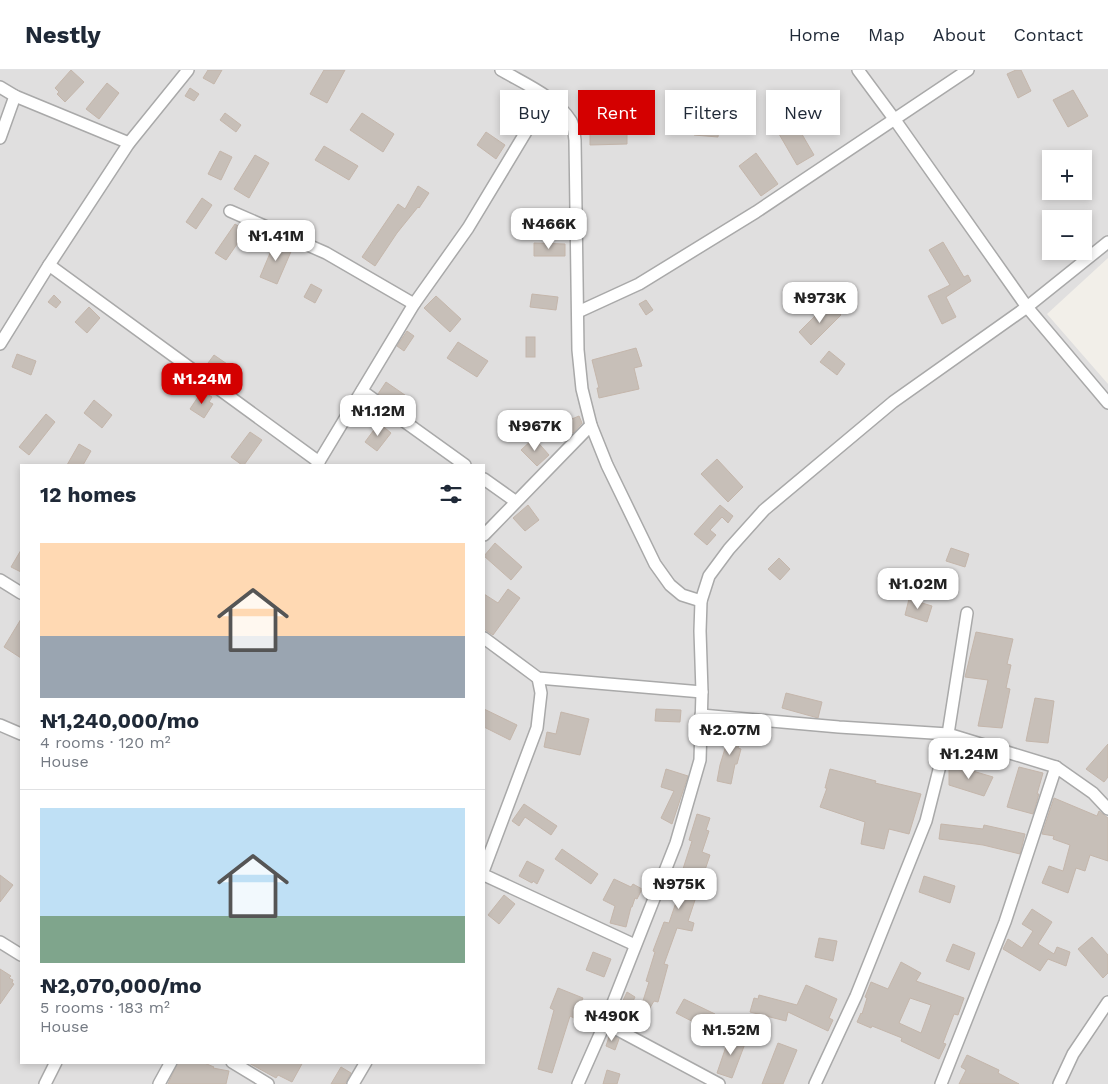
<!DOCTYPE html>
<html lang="en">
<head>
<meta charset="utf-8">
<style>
	body { margin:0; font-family:"Work Sans",sans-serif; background:#f6f6f7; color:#1f2937; height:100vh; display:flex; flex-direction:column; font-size:19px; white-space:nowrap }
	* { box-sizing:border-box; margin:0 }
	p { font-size:16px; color:#747a83 }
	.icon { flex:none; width:28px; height:28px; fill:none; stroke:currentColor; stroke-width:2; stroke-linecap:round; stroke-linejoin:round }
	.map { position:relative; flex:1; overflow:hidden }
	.drawer { position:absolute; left:20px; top:394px; width:465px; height:600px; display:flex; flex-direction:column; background:#fff; border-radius:0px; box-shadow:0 2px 8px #0003 }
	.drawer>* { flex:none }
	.guide { position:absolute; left:500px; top:20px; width:475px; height:45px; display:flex; gap:10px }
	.buttons { position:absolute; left:1042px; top:80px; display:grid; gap:10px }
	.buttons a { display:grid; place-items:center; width:50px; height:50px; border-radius:0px; background:#fff; box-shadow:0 2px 8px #0003; font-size:25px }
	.price { position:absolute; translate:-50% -42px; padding:0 11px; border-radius:10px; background:#fff; color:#222; font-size:16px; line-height:32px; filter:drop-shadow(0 1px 2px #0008) }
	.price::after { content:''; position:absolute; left:50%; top:30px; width:15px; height:11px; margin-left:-8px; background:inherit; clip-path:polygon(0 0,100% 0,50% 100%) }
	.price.on { background:#d40000; color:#fff }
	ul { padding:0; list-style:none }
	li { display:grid; align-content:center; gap:10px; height:265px; padding:0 20px }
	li+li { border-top:1px solid #e0e1e3 }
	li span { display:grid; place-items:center; height:155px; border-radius:0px; color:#555 }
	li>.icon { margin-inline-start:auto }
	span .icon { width:90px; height:90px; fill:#fffc; stroke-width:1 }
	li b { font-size:21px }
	h2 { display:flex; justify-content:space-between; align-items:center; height:60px; padding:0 20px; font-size:21px }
	.pill { padding:0 18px; border-radius:0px; background:#fff; box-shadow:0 2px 8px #0003; font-size:18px; line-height:45px }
	.pill.on { background:#d40000; color:#fff }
	header { display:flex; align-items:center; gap:30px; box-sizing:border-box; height:70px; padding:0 25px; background:#fff; border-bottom:1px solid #e0e1e3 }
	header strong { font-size:24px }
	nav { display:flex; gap:28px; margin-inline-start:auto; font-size:18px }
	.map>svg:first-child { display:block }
</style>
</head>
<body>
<header>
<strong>Nestly</strong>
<nav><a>Home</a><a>Map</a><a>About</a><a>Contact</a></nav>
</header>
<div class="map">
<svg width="1108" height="1014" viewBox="0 0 1108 1014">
	<rect width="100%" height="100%" fill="#f2efe9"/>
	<path fill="#e0dfdf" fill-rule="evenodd" d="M0 0H1108V188L1047 244 1108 314V1014H0ZM1051 89H1084V121H1051ZM1051 149H1084V181H1051ZM21 395H484V992H21Z"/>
	<g fill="#c7bfb8" stroke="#c4b6ab" fill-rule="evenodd">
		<polygon points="71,0 84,12 65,32 57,24 59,22 55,18"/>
		<polygon points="208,0 222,0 214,14 203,8"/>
		<polygon points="324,0 345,0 327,33 310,24"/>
		<polygon points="1016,0 1021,0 1031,21 1018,28 1007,4"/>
		<polygon points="107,13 119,23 99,49 86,39"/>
		<polygon points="190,18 199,24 194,31 185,26"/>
		<polygon points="1073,20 1088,46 1068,57 1053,30"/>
		<polygon points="225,43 241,55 236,62 220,50"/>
		<polygon points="362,43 394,64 383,82 350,60"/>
		<polygon points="695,49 720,52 718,67 694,65"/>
		<polygon points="796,54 814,85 797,95 779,64"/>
		<polygon points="627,57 627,74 590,75 590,58"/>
		<polygon points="486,62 505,75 496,89 477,75"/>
		<polygon points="324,76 358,96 349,110 315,90"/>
		<polygon points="220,81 232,87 221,110 208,104"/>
		<polygon points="756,83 778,114 761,126 739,96"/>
		<polygon points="255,85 269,93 249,128 234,119"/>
		<polygon points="418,116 429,123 419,138 418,137 397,163 375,196 362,187 398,134 405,139"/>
		<polygon points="202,128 212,135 196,159 186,152"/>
		<polygon points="235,154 246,161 226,190 215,183"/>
		<polygon points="276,169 293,177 277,214 260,207"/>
		<polygon points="943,172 964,207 968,205 971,211 946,227 956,247 942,254 928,226 950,215 929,180"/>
		<polygon points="534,173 565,174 565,186 534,186"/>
		<polygon points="311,214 322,220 315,233 304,227"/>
		<polygon points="532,224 558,227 556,240 530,237"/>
		<polygon points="54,225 61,232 56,238 48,232"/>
		<polygon points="436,226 461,249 450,262 424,238"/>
		<polygon points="646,230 653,240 646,245 639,234"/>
		<polygon points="829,232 841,245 811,275 799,262"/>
		<polygon points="89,237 100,248 87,263 75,252"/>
		<polygon points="407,261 414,266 404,281 397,276"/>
		<rect x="526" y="267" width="9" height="20"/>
		<polygon points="458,272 488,291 477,307 447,288"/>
		<polygon points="636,278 642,296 634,298 639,319 599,328 597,318 599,318 592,290"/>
		<polygon points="829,281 845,294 837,305 820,292"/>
		<polygon points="17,284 36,291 31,305 12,297"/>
		<polygon points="214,285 233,298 224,310 205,297"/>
		<polygon points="386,312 415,332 407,344 378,324"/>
		<polygon points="202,321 212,327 209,332 213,334 204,348 190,339"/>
		<polygon points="94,330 112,345 102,358 84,343"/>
		<polygon points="46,344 55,352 29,385 19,377"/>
		<polygon points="579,346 582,353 573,363 567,351"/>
		<polygon points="379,353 391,363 377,381 365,372"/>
		<polygon points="250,362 262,370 244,395 242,395 231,387"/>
		<polygon points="534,368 549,385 537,396 521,380"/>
		<polygon points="79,374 91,381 83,395 67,395"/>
		<polygon points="717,389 743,417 728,432 701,404"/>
		<polygon points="528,435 539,450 525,461 513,448"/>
		<polygon points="720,435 733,446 728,453 722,447 710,460 716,465 707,475 694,464"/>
		<polygon points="495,473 522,497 511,510 484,486"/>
		<polygon points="951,478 969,484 965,497 946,491"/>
		<polygon points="21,480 21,502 11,497"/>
		<polygon points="779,488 790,499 780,510 768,499"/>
		<polygon points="508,519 520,528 493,565 484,559 484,524 498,533"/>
		<polygon points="909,529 932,536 927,552 905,545"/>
		<polygon points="21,549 21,588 4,577"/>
		<polygon points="976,562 1013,569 1007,594 1011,595 1006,618 1010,619 1002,658 978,656 988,610 965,607"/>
		<polygon points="786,623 822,632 818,648 782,638"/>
		<polygon points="1035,628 1054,631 1048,673 1026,671"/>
		<polygon points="484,639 517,655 510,670 484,657"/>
		<polygon points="656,639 681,640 680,652 655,651"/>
		<polygon points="561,642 589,649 580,685 544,677 547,662 556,664"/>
		<polygon points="729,657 743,660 738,678 741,679 737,694 735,694 731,714 717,711 720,695 727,672 725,672"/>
		<polygon points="1108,674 1108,707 1104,712 1086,699"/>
		<polygon points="949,694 993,707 984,726 949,715"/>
		<polygon points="1019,697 1043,703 1037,724 1039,724 1033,744 1007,737"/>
		<polygon points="666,699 688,706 672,754 661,748 674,721 661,717"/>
		<polygon points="830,699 876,711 875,713 921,724 909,764 889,759 884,779 861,774 865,752 820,737 827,718 825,718"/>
		<polygon points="1054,728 1097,746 1099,741 1108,748 1108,791 1090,785 1085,801 1076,798 1068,823 1042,813 1049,796 1063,801 1070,775 1053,769 1054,766 1042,764"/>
		<polygon points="524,734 557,756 551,765 525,747 519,756 512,751"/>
		<polygon points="697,744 710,748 706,760 709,761 702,782 710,785 688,851 694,853 692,861 677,858 664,894 668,895 658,932 654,931 648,941 641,937 649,912 646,911 655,882 653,881 664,852 669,853 686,803 682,802 692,771 689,770"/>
		<polygon points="941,754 983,759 984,755 1025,764 1020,784 983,775 939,769"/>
		<polygon points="562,779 598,804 591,814 555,789"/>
		<polygon points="527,791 544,800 537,814 533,811 532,813 519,806"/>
		<polygon points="0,805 13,815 0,832"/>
		<polygon points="924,806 955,816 950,833 919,822"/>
		<polygon points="614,809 631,817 633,814 642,819 637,829 635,828 632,837 631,837 626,857 610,853 615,836 603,830"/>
		<polygon points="504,825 515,834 499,854 488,845"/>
		<polygon points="1032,839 1052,852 1038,874 1054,884 1057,877 1070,882 1066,896 1048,889 1040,901 1003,879 1008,869 1022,878 1033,861 1022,854"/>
		<polygon points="1092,867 1108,885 1108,903 1103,908 1078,879"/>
		<polygon points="819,868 837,871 833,891 815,887"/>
		<polygon points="953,874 975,883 969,900 946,891"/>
		<polygon points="593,882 611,889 604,907 586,900"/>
		<path d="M901 892 921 903 916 911 964 928 958 945 954 944 943 973 946 974 939 989 901 971 902 968 872 956 871 958 857 952 861 943 862 944 867 928 865 927 871 912 888 919ZM910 928 931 935 921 963 899 953Z"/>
		<polygon points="0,899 11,906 9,908 13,910 12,913 14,914 0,934"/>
		<polygon points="806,915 837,929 829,948 833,950 828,961 788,942 786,951 750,942 754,928 758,929 759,925 797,935"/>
		<polygon points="558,918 583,928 574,948 570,946 552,1003 538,999 554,940 550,938"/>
		<polygon points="627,922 635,927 622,954 614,950"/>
		<polygon points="684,929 715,944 707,959 676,943"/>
		<polygon points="610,964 619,969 615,980 606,976"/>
		<polygon points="730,965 746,971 732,1008 717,1003"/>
		<polygon points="778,973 797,980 783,1014 762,1014"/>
		<polygon points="967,985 999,1000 998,1003 1019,1014 959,1014 966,1000 961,997"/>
		<polygon points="178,992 202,992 214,997 213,998 229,1001 226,1014 168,1014"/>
		<polygon points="247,992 303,992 292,1012 278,1005 276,1008"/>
		<polygon points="341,997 351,1003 345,1014 331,1014"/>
		<polygon points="607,1000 620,1004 617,1014 603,1014"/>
	</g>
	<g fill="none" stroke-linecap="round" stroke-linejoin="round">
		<g stroke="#a9a9a9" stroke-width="14">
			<g id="street">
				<path d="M501 0C525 14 556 27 571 51 574 56 574 64 575 70L578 280 582 319 591 355 607 395 655 494 670 515 682 525 701 531"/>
				<polyline points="858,0 895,50 1027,237 1108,333"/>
				<polyline points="0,17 15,26 129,73"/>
				<polyline points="0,68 15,26"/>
				<polyline points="230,141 326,183 414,234"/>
				<polyline points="49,195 319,392"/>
				<polyline points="578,242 639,214 756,142 968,0"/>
				<polyline points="0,274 49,195 129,73 188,0"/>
				<polyline points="362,321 465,395"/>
				<polyline points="317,395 414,234 468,158 547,27"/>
				<polyline points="484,409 515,431"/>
				<polyline points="484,465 591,355"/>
				<polyline points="0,510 21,523"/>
				<polyline points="484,568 538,608 702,622"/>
				<polyline points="701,645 839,657 948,664 1056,697 1093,723 1108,739"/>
				<polyline points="0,655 21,664"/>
				<polyline points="484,799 537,658 541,623 538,608"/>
				<polyline points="484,805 635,875"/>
				<polyline points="0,872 21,885"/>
				<polyline points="605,953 719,1014"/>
				<polyline points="232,992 268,1014"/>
				<polyline points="45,1014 56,992"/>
				<polyline points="159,1014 171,992"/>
				<polyline points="353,1014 366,992"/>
				<polyline points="578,1014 605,953 676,773 700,690 702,622 700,561 701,531 709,506 729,479 764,440 893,332 1027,237 1108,172"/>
				<polyline points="815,1014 856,926 926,751 948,664 967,543"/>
				<polyline points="941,1014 1005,852 1056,697"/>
				<polyline points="1059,1014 1073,984 1108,932"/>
			</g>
		</g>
		<use href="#street" stroke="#fff" stroke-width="11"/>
	</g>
</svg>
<div class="buttons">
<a>+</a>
<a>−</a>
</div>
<b class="price" style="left:549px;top:180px">₦466K</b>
<b class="price" style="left:276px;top:192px">₦1.41M</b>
<b class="price" style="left:820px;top:254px">₦973K</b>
<b class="price on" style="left:202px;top:335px">₦1.24M</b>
<b class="price" style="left:378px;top:367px">₦1.12M</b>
<b class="price" style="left:535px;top:382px">₦967K</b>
<b class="price" style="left:918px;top:540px">₦1.02M</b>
<b class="price" style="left:730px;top:686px">₦2.07M</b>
<b class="price" style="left:969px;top:710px">₦1.24M</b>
<b class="price" style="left:679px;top:840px">₦975K</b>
<b class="price" style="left:612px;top:972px">₦490K</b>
<b class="price" style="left:731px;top:986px">₦1.52M</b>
<div class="guide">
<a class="pill">Buy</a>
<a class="pill on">Rent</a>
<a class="pill">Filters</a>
<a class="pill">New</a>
</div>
<section class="drawer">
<h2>12 homes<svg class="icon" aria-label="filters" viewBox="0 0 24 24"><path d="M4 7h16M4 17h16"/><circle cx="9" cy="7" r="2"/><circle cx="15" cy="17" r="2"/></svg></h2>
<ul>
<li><span style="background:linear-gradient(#ffd9b3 60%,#9aa5b1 0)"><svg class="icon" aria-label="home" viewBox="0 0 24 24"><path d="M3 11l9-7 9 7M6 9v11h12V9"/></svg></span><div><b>₦1,240,000/mo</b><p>4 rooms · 120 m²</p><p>House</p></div></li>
<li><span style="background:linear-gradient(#bfe0f5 70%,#7fa58c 0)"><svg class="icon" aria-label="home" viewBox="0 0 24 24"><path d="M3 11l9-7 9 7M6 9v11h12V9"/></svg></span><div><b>₦2,070,000/mo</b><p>5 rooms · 183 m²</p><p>House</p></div></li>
</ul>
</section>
</div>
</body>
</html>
